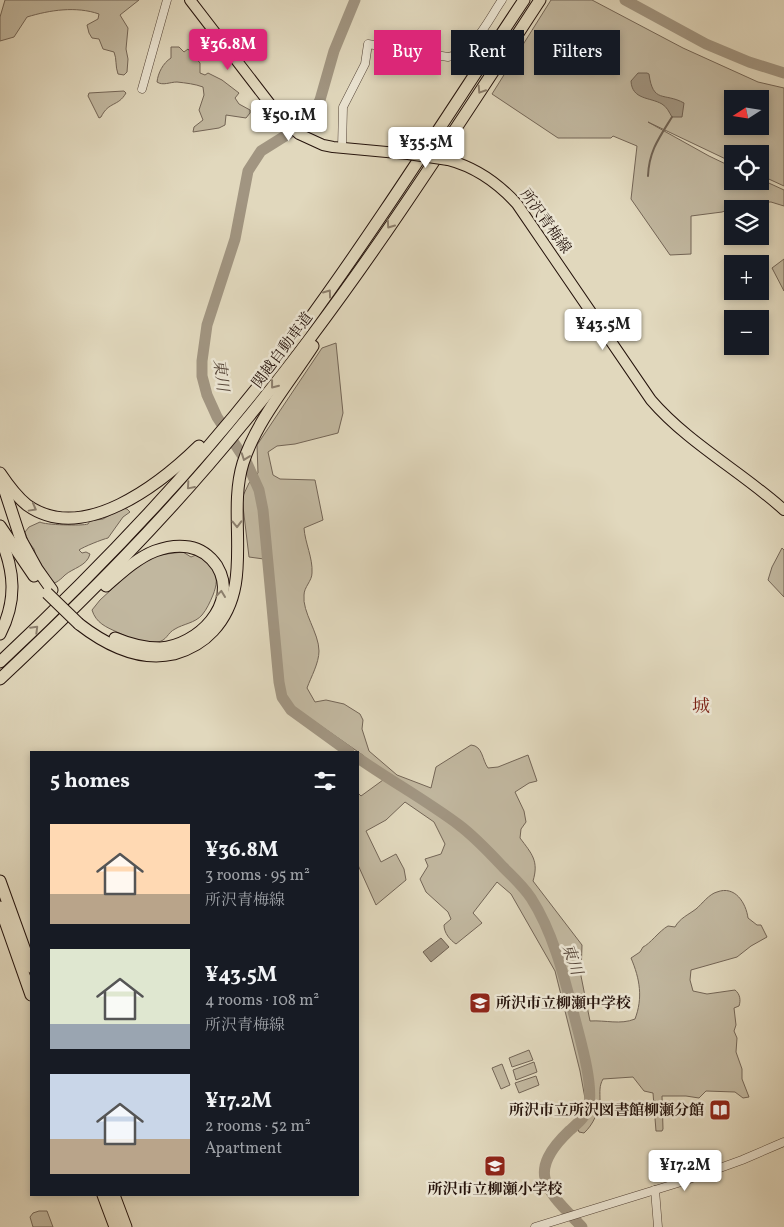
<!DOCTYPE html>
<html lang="en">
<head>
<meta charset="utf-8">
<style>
	body { margin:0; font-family:Vollkorn,"Noto Serif JP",serif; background:#242831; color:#f1f3f6; height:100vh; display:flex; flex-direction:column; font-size:19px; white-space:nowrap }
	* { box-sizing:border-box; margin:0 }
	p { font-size:16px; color:#9ea1a6 }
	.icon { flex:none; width:28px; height:28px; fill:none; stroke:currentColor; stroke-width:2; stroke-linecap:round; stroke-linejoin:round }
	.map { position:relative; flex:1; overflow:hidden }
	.drawer { position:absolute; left:30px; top:751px; width:329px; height:445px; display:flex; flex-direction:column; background:#171b24; border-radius:0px; box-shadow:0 2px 8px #0003 }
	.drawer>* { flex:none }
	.guide { position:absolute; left:374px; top:30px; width:335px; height:45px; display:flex; gap:10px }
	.needle { width:32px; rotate:258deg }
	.controls { position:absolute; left:724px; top:90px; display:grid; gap:10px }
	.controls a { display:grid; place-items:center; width:45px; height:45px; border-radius:0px; background:#171b24; box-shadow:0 2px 8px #0003; font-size:25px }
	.price { position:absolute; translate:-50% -42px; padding:0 11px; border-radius:5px; background:#fff; color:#222; font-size:16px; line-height:32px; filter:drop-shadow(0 1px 2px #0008) }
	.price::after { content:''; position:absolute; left:50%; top:30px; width:15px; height:11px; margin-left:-8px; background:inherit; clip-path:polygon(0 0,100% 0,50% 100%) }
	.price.current { background:#db2777; color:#fff }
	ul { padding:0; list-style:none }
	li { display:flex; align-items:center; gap:15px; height:125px; padding:0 20px }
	li span { display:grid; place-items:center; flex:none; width:140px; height:100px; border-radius:0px; color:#555 }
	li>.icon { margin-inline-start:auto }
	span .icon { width:60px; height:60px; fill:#fffc; stroke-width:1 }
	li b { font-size:21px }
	h2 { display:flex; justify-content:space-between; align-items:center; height:60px; padding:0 20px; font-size:21px }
	.chip { padding:0 18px; border-radius:0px; background:#171b24; box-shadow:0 2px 8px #0003; font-size:18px; line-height:45px }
	.chip.current { background:#db2777; color:#fff }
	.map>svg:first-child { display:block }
</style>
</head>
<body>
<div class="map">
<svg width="784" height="1227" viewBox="0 0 784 1227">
	<rect width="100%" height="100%" fill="#e1d8bd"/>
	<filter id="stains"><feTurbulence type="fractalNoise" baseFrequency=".004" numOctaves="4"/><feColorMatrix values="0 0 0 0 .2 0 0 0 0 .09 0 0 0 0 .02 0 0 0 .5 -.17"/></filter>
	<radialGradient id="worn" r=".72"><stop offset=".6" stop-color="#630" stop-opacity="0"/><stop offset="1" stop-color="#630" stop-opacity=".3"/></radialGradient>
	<g fill="#c1b79f" stroke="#736556" fill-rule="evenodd">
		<path d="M5 0H139L120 15 128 28 126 49 128 59 127 72 124 75 118 74C115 66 117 59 114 52L103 49 99 39 92 38 89 33 87 25 98 19 99 14C76 6 50 10 27 17L14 37 0 41V17Z"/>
		<path d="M551 0H592L683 48 758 82 784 88V186L760 175V154H732V162L648 122 709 156 732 167V181H760V179L784 190V206L771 202 746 203 722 212 691 216V254L670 255 631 199 637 146 613 136 611 138H558L492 94ZM732 99H760V126H732Z"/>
		<path d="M171 47H179L184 52 188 49 200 63V73L205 75 208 73 222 80 239 93 235 98 239 104 250 110V113L246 118 226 115 225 125 219 128 193 132 194 127 203 120 199 110 204 95 203 87C195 84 186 83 177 82 170 82 163 86 157 82 158 73 163 63 171 58Z"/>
		<path d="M124 91 126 93C118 107 109 101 101 117L99 118 88 96 89 93Z"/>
		<polygon points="784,259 784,291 772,268"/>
		<path d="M336 343 343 413 338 433 295 444 277 446 268 452 273 475 280 479 315 480 323 520 304 528C305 543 313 558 312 573 312 581 304 587 304 595 302 612 319 633 319 651 319 663 311 677 307 688L315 702 326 700 344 704 360 714 363 720 362 729 369 751 397 775 431 788 436 767 471 745C483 746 482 760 488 768L498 767 528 755 537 781 529 783 515 792 524 811 526 822 521 829 520 838C532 854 539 861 533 881L582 945 581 976 590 1021C606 1020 620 1025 635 1019 643 998 640 979 631 958L640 952 643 947C650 944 659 931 668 926L675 927C680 918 688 915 696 909 702 904 709 894 717 892 735 885 746 903 748 918L757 925H761L767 937 751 946 737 957 691 970 690 980 693 991 707 994 735 990C740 994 741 1000 739 1006L734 1008 736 1025 734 1031 737 1038 736 1052 742 1069V1079L749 1097 743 1098 735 1092 706 1091 699 1098 686 1096H662L663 1129 662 1131H656L653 1093 644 1091 633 1077 603 1079C599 1086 600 1092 600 1100 599 1111 593 1125 584 1133L579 1132 577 1126 579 1118 586 1104 580 1071 555 971 511 894 497 882 473 913 482 923 456 944C450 940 444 933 444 925L451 919 448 912 426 892 420 879 428 866 425 859 441 854 445 844 434 822 405 802 386 820 366 831 381 862 396 854 404 869 406 880 376 905 358 865V793L361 796 383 780 364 756 288 703 282 684 271 560 249 557 242 498 249 483 258 473 257 445 322 348Z"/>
		<path d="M122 508 127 509 130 512 123 517 108 538C103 539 83 547 79 550L82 553 86 552 90 554C87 566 73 568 65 575 62 578 60 580 55 583L52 581 36 556 34 549 28 541 25 532 29 527 40 522C44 525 83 526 88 524L90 521 103 519Z"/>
		<polygon points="782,548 784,550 784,597 768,580 772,567"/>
		<path d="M183 552 191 557 196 555C214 565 221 575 213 595 210 602 207 609 202 615 195 623 183 624 175 629 167 633 167 641 157 642 143 644 129 638 117 632 106 627 96 623 92 610L100 600 137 566 158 555Z"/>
		<polygon points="529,1050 533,1060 512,1067 509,1058"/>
		<polygon points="534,1062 537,1072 516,1080 513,1070"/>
		<polygon points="502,1064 510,1085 501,1089 492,1068"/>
		<polygon points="536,1076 539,1085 519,1093 515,1083"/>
		<polygon points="39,1211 47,1211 53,1227 33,1227 30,1217 33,1213"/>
	</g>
	<g fill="#a19581" stroke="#6f6152">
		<path d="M638 73H647L649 74C653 104 664 92 684 103L682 117H672C669 112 667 107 662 104 650 97 632 100 631 81Z"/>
		<polygon points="441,938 449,947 431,962 423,952"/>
	</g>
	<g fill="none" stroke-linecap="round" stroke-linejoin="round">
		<path stroke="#6f6152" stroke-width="2" d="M648 176C649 151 659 138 672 117"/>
		<g stroke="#a19581" stroke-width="11">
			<polyline points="625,0 706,44 749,62 784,73"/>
			<polyline points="349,752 291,710 282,697 279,682 263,510 259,490 246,461 217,417 207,395 202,376 202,361 207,325 235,239 248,171 261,151 309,121 320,100 334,51 355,0"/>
			<path d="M358 758C391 781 427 801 459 825 475 837 489 852 503 867 513 877 523 886 531 898 553 932 564 976 574 1015 580 1039 593 1081 589 1105 587 1116 577 1124 569 1131 524 1174 548 1191 582 1227"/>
		</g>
		<g stroke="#544438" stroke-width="9">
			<g id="minor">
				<polyline points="142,89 167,0"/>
				<path d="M342 148 343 107 365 64 368 44 448 57C474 53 488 20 502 0"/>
				<polyline points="655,1190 658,1227"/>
				<polyline points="535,1227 681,1182 742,1160 784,1142"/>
			</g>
		</g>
		<g stroke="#25130c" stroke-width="12">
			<g id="major">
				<polyline points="190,0 280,117 299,134 323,145 333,147 408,154"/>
				<path d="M448 160C475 167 498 183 517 204L651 400C688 443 742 472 784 510"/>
			</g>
		</g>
		<g stroke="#25130c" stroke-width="13">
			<g id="highway">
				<path d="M0 473C8 485 16 496 27 505 83 545 160 484 199 446"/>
				<polyline points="2,482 21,540 37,569 52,590"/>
				<polyline points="0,526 34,576"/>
				<path d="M0 537C15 571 17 601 0 634"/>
				<path d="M106 586C121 573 137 558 155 551 166 547 178 545 189 547 201 549 210 556 217 566 240 604 197 646 160 648 144 648 129 644 115 638"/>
				<path d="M79 624C106 645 139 662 174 654 188 650 203 642 213 631 256 585 226 518 243 463 257 420 289 383 313 346"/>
				<path d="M0 662C108 561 212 451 300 332 379 224 450 111 524 0"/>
				<path d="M0 679C85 599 167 517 241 426 352 292 445 145 540 0"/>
				<polyline points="0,881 31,967"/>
				<polyline points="0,907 31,995"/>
				<polyline points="103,1195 115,1227"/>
				<polyline points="114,1195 126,1227"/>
			</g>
		</g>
		<use href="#minor" stroke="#ece6d4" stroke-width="8"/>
		<use href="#major" stroke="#e1d8bd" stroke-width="10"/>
		<use href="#highway" stroke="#e1d8bd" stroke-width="11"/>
		<g stroke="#25130c" stroke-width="12" stroke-linecap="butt">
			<polyline id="major-bridge" points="408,154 448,160"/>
		</g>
		<g stroke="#25130c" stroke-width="13" stroke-linecap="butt">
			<polyline id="highway-bridge" points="47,593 79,624"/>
		</g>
		<use href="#major-bridge" stroke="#e1d8bd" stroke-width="10"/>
		<use href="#highway-bridge" stroke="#e1d8bd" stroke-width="11"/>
	</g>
	<defs><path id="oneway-chevron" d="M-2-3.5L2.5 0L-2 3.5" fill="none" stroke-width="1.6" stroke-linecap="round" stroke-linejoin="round" transform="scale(1.25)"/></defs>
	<g stroke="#8c7f6d">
		<use href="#oneway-chevron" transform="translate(481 90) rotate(123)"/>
		<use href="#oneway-chevron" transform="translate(390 225) rotate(125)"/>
		<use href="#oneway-chevron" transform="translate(328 293) rotate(-54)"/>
		<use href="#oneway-chevron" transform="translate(274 385) rotate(128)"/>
		<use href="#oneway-chevron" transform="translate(245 457) rotate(110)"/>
		<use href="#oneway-chevron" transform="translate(190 486) rotate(131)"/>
		<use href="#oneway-chevron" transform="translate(33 508) rotate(29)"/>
		<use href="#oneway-chevron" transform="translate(237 524) rotate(89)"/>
		<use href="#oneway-chevron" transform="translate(221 594) rotate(-83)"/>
		<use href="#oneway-chevron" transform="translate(35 629) rotate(-45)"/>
	</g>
	<defs>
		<g id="school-square" transform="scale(1.125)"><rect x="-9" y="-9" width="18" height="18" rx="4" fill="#8f2418" stroke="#ece6d4"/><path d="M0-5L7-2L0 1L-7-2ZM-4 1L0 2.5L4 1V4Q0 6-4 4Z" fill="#fff"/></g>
		<g id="library-square" transform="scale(1.125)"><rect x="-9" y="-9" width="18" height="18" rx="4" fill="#8f2418" stroke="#ece6d4"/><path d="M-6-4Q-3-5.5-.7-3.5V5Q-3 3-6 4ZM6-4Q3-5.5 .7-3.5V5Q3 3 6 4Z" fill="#fff"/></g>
	</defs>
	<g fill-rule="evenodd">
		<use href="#school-square" x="480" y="1003"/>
		<use href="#library-square" x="720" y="1110"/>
		<use href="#school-square" x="495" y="1166"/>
	</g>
	<g text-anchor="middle" stroke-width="5" stroke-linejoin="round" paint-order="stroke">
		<g font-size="15" fill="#25130c" stroke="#ece6d4">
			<text transform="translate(546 221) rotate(54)" y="5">所沢青梅線</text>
			<text transform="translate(282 350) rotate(-53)" y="5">関越自動車道</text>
		</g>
		<g font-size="15" font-weight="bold" fill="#25130c" stroke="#ece6d4" text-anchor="start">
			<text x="496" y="1008">所沢市立柳瀬中学校</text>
			<text x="704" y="1115" text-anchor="end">所沢市立所沢図書館柳瀬分館</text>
			<text x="495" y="1194" text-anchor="middle">所沢市立柳瀬小学校</text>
		</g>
		<g font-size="16" font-style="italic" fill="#57473b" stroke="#ece6d4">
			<text transform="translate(222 375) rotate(83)" y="6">東川</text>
			<text transform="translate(573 959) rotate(70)" y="6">東川</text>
		</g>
		<g font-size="18" fill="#7a1f14" stroke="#ece6d4">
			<text x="701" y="712">城</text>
		</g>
	</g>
	<rect width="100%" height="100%" filter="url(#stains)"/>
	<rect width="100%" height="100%" fill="url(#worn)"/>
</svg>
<div class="controls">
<a><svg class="needle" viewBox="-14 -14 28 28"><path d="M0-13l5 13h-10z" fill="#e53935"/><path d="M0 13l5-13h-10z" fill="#9ea1a6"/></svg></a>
<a><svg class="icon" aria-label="locate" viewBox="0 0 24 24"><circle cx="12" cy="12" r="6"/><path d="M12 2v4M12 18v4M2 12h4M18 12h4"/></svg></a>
<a><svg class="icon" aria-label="layers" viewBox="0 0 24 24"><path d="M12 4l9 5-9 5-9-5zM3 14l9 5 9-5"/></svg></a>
<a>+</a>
<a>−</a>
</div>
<b class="price current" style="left:228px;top:71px">¥36.8M</b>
<b class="price" style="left:289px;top:142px">¥50.1M</b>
<b class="price" style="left:426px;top:169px">¥35.5M</b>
<b class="price" style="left:603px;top:351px">¥43.5M</b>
<b class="price" style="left:685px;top:1192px">¥17.2M</b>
<div class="guide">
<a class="chip current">Buy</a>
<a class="chip">Rent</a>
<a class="chip">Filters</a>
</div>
<section class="drawer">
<h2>5 homes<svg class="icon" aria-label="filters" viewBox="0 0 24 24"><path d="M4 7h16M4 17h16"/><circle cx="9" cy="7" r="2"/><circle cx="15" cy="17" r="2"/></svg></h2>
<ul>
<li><span style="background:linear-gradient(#ffd9b3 70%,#b9a48a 0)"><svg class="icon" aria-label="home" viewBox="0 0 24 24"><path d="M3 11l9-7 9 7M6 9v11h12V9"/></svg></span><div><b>¥36.8M</b><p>3 rooms · 95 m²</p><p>所沢青梅線</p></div></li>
<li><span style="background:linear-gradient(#dfe7d0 75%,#9aa5b1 0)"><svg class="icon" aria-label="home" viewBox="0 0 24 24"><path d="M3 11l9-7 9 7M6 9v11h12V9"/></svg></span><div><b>¥43.5M</b><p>4 rooms · 108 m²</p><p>所沢青梅線</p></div></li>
<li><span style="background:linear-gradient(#c9d6e8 65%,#b9a48a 0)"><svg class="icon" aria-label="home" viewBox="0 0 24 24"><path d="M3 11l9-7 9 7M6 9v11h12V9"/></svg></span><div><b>¥17.2M</b><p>2 rooms · 52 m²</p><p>Apartment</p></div></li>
</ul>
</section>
</div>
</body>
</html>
